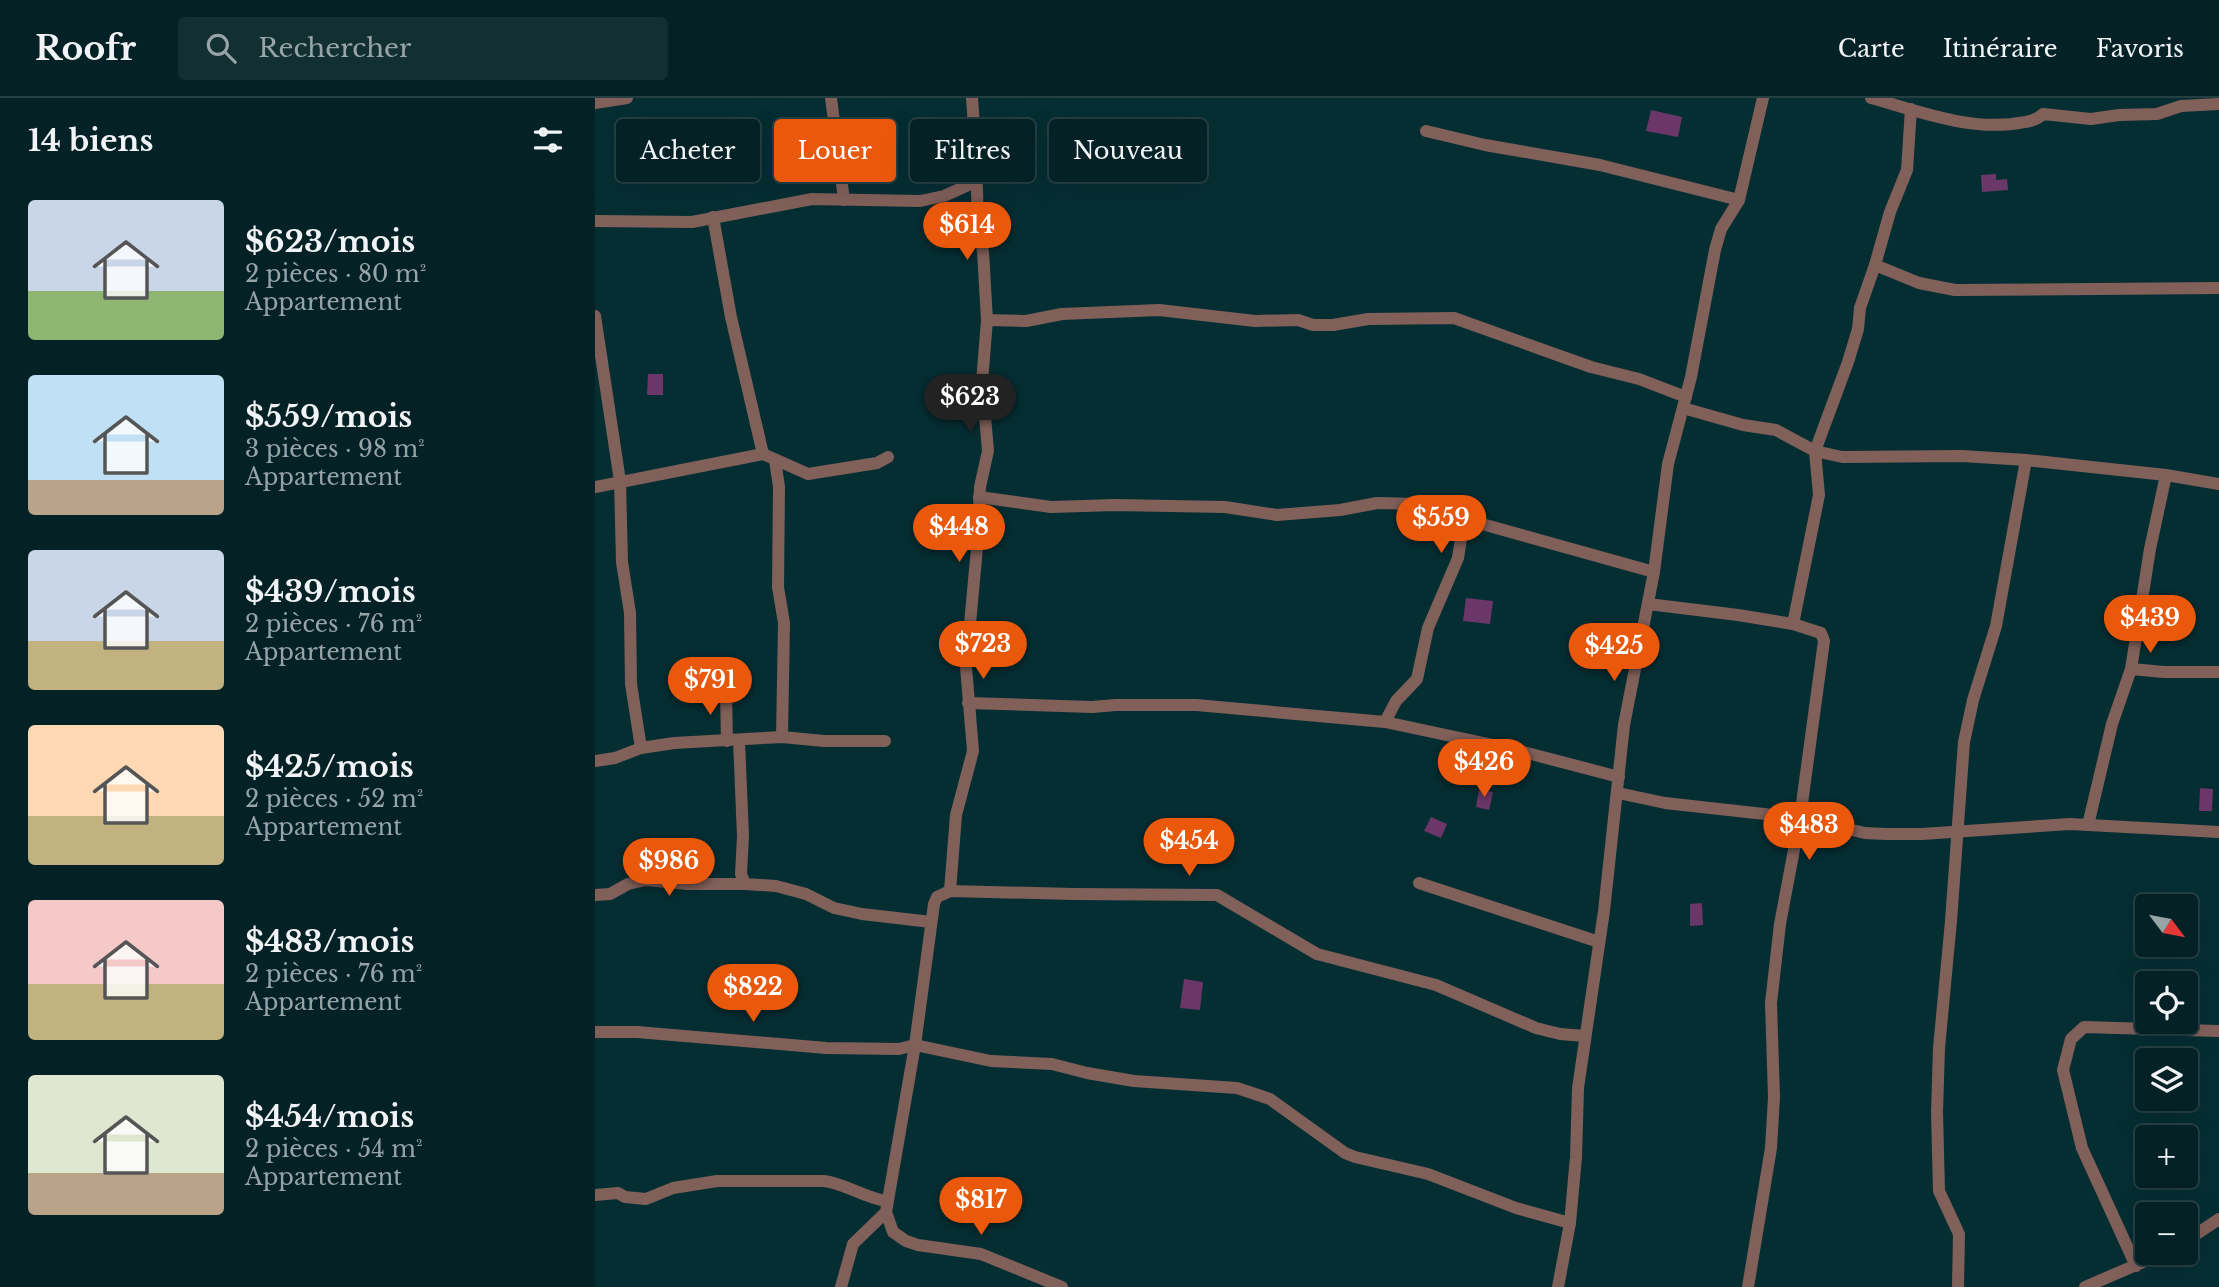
<!DOCTYPE html>
<html lang="fr">
<head>
<meta charset="utf-8">
<style>
	body { margin:0; font-family:"Libre Baskerville",serif; background:#122f32; color:#f1f3f6; height:100vh; display:flex; flex-direction:column; font-size:26px; white-space:nowrap }
	* { box-sizing:border-box; margin:0 }
	p { font-size:23px; color:#97a4a7 }
	.icon { flex:none; width:38px; height:38px; fill:none; stroke:currentColor; stroke-width:2; stroke-linecap:round; stroke-linejoin:round }
	.map { position:relative; flex:1; overflow:hidden }
	.details { display:flex; flex-direction:column; background:#042226; width:595px }
	.details>* { flex:none }
	.guide { position:absolute; left:21px; top:21px; width:665px; height:63px; display:flex; gap:14px }
	.needle { width:46px; rotate:122deg }
	.fabs { position:absolute; left:1540px; top:796px; display:grid; gap:14px }
	.fabs a { display:grid; place-items:center; width:63px; height:63px; border-radius:7px; background:#042226; box-shadow:0 7px 28px #0002,0 0 0 2px #253f43; font-size:35px }
	.price { position:absolute; translate:-50% -60px; padding:0 16px; border-radius:24px; background:#ea580c; color:#fff; font-size:23px; line-height:46px; filter:drop-shadow(0 2px 4px #0008) }
	.price::after { content:''; position:absolute; left:50%; top:42px; width:21px; height:16px; margin-left:-10px; background:inherit; clip-path:polygon(0 0,100% 0,50% 100%) }
	.price.active { background:#222; color:#fff }
	ul { padding:0; list-style:none }
	li { display:flex; align-items:center; gap:21px; height:175px; padding:0 28px }
	li span { display:grid; place-items:center; flex:none; width:196px; height:140px; border-radius:7px; color:#555 }
	li>.icon { margin-inline-start:auto }
	span .icon { width:84px; height:84px; fill:#fffc; stroke-width:1 }
	li b { font-size:30px }
	h2 { display:flex; justify-content:space-between; align-items:center; height:84px; padding:0 28px; font-size:30px }
	.pill { padding:0 24px; border-radius:7px; background:#042226; box-shadow:0 7px 28px #0002,0 0 0 2px #253f43; font-size:24px; line-height:63px }
	.pill.active { background:#ea580c; color:#fff }
	header { display:flex; align-items:center; gap:42px; box-sizing:border-box; height:98px; padding:0 35px; background:#042226; border-bottom:2px solid #253f43 }
	header strong { font-size:33px }
	nav { display:flex; gap:38px; margin-inline-start:auto; font-size:24px }
	.search { width:490px; height:63px; background:#122f32; display:flex; align-items:center; gap:18px; box-sizing:border-box; padding:0 24px; border-radius:7px; color:#97a4a7; font-size:26px }
	main { display:flex; flex:1; min-height:0 }
	.map>svg:first-child { display:block }
</style>
</head>
<body>
<header>
<strong>Roofr</strong>
<div class="search"><svg class="icon" aria-label="search" viewBox="0 0 24 24"><circle cx="10" cy="10" r="6"/><path d="M15 15l6 6"/></svg>Rechercher</div>
<nav><a>Carte</a><a>Itinéraire</a><a>Favoris</a></nav>
</header>
<main>
<section class="details">
<h2>14 biens<svg class="icon" aria-label="filters" viewBox="0 0 24 24"><path d="M4 7h16M4 17h16"/><circle cx="9" cy="7" r="2"/><circle cx="15" cy="17" r="2"/></svg></h2>
<ul>
<li><span style="background:linear-gradient(#c9d6e8 65%,#8fb573 0)"><svg class="icon" aria-label="home" viewBox="0 0 24 24"><path d="M3 11l9-7 9 7M6 9v11h12V9"/></svg></span><div><b>$623/mois</b><p>2 pièces · 80 m²</p><p>Appartement</p></div></li>
<li><span style="background:linear-gradient(#bfe0f5 75%,#b9a48a 0)"><svg class="icon" aria-label="home" viewBox="0 0 24 24"><path d="M3 11l9-7 9 7M6 9v11h12V9"/></svg></span><div><b>$559/mois</b><p>3 pièces · 98 m²</p><p>Appartement</p></div></li>
<li><span style="background:linear-gradient(#c9d6e8 65%,#c2b280 0)"><svg class="icon" aria-label="home" viewBox="0 0 24 24"><path d="M3 11l9-7 9 7M6 9v11h12V9"/></svg></span><div><b>$439/mois</b><p>2 pièces · 76 m²</p><p>Appartement</p></div></li>
<li><span style="background:linear-gradient(#ffd9b3 65%,#c2b280 0)"><svg class="icon" aria-label="home" viewBox="0 0 24 24"><path d="M3 11l9-7 9 7M6 9v11h12V9"/></svg></span><div><b>$425/mois</b><p>2 pièces · 52 m²</p><p>Appartement</p></div></li>
<li><span style="background:linear-gradient(#f6c9c9 60%,#c2b280 0)"><svg class="icon" aria-label="home" viewBox="0 0 24 24"><path d="M3 11l9-7 9 7M6 9v11h12V9"/></svg></span><div><b>$483/mois</b><p>2 pièces · 76 m²</p><p>Appartement</p></div></li>
<li><span style="background:linear-gradient(#dfe7d0 70%,#b9a48a 0)"><svg class="icon" aria-label="home" viewBox="0 0 24 24"><path d="M3 11l9-7 9 7M6 9v11h12V9"/></svg></span><div><b>$454/mois</b><p>2 pièces · 54 m²</p><p>Appartement</p></div></li>
</ul>
</section>
<div class="map">
<svg width="1624" height="1189" viewBox="0 0 1624 1189">
	<rect width="100%" height="100%" fill="#052e33"/>
	<g fill="#6b3768">
		<polygon points="1056,12 1087,19 1083,39 1051,33"/>
		<polygon points="1401,76 1401,82 1412,81 1413,92 1387,94 1386,77"/>
		<polygon points="53,276 68,276 68,297 52,297"/>
		<polygon points="871,500 898,503 895,526 868,523"/>
		<polygon points="1605,690 1618,691 1617,713 1604,713"/>
		<polygon points="884,691 898,694 894,712 881,709"/>
		<polygon points="836,719 852,726 846,740 829,733"/>
		<polygon points="601,734 614,734 613,756 600,755"/>
		<polygon points="1107,805 1108,827 1095,828 1095,806"/>
		<polygon points="589,881 608,884 605,912 585,910"/>
	</g>
	<g fill="none" stroke-linecap="round" stroke-linejoin="round">
		<g stroke="#82605a" stroke-width="12">
			<polyline points="236,0 249,102"/>
			<polyline points="377,0 381,57 383,127 388,154 392,222 431,223 467,216 564,212 660,223 703,222 718,227 738,227 773,221 859,220 996,269 1044,281 1091,299"/>
			<path d="M1276 0C1323 13 1369 31 1417 26 1428 24 1440 24 1448 16L1496 21 1524 17 1562 16 1586 8 1624 6"/>
			<polyline points="0,5 32,0"/>
			<polyline points="1316,11 1312,72 1295,114 1280,167 1324,185 1360,192 1624,190"/>
			<polyline points="831,33 890,47 1005,67 1144,102"/>
			<polyline points="118,119 136,219 168,356"/>
			<polyline points="0,123 97,124 217,101 325,103 349,98 382,83"/>
			<polyline points="0,218 25,383 27,464 35,515 36,586 46,650"/>
			<polyline points="1088,310 1148,327 1181,332 1220,353 1247,359 1367,358 1431,362 1571,377 1624,386"/>
			<polyline points="180,362 184,389 183,489 189,525 187,639"/>
			<polyline points="0,389 168,356 213,376 282,365 293,359"/>
			<polyline points="384,399 456,409 520,407 630,409 682,417 745,412 782,405 825,406 869,421 1059,474"/>
			<polyline points="1053,506 1143,517 1198,526 1226,535 1229,543 1205,720 1185,826 1176,905 1179,999 1176,1050 1153,1189"/>
			<polyline points="1198,526 1224,397 1220,353 1253,264 1263,231 1265,210 1280,167"/>
			<polyline points="1536,571 1569,574 1624,574"/>
			<polyline points="131,595 132,643"/>
			<polyline points="373,605 497,609 521,607 601,607 790,624 917,651 1024,679"/>
			<polyline points="790,624 801,603 822,581 833,530 863,460 869,421"/>
			<polyline points="144,643 148,738 146,776 150,786 181,788 211,796 239,810 267,816 336,824"/>
			<polyline points="0,663 20,660 46,650 79,645 187,639 229,643 290,643"/>
			<polyline points="1023,695 1070,705 1205,720 1270,735 1291,736 1327,736 1475,726 1624,734"/>
			<polyline points="1493,727 1517,626 1536,571 1555,451 1571,377"/>
			<polyline points="824,785 1004,844"/>
			<polyline points="355,793 361,717 378,653 371,569 382,450 385,389 393,353 387,284 392,222"/>
			<polyline points="0,797 15,796 33,786 51,782 93,786 150,786"/>
			<polyline points="0,934 42,934 231,950 304,951 320,947 396,963 457,966 492,975 539,983 642,990 675,1001 750,1055 760,1059 833,1076 921,1110 975,1125"/>
			<path d="M0 1097 23 1095 30 1099 51 1101 78 1090 122 1083H229C252 1086 269 1100 292 1103"/>
			<polyline points="291,1114 298,1134 311,1143 323,1147 386,1156 467,1189"/>
			<polyline points="1591,1143 1624,1121"/>
			<polyline points="1541,1168 1487,1050 1468,972 1476,941 1489,929 1624,933"/>
			<polyline points="246,1189 258,1146 291,1114 320,947 339,806 342,799 355,793 478,796 622,797 722,856 841,887 941,930 965,936 990,938"/>
			<polyline points="963,1189 975,1125 981,1059 983,990 1009,813 1029,627 1059,474 1073,366 1096,279 1120,152 1126,131 1144,102 1168,0"/>
			<polyline points="1363,1189 1364,1136 1344,1093 1342,1014 1344,950 1356,823 1369,644 1378,602 1401,528 1431,362"/>
			<polyline points="1490,1189 1569,1155"/>
		</g>
	</g>
</svg>
<div class="fabs">
<a><svg class="needle" viewBox="-14 -14 28 28"><path d="M0-13l5 13h-10z" fill="#e53935"/><path d="M0 13l5-13h-10z" fill="#97a4a7"/></svg></a>
<a><svg class="icon" aria-label="locate" viewBox="0 0 24 24"><circle cx="12" cy="12" r="6"/><path d="M12 2v4M12 18v4M2 12h4M18 12h4"/></svg></a>
<a><svg class="icon" aria-label="layers" viewBox="0 0 24 24"><path d="M12 4l9 5-9 5-9-5zM3 14l9 5 9-5"/></svg></a>
<a>+</a>
<a>−</a>
</div>
<b class="price" style="left:372px;top:164px">$614</b>
<b class="price active" style="left:375px;top:336px">$623</b>
<b class="price" style="left:846px;top:457px">$559</b>
<b class="price" style="left:364px;top:466px">$448</b>
<b class="price" style="left:1555px;top:557px">$439</b>
<b class="price" style="left:388px;top:583px">$723</b>
<b class="price" style="left:1019px;top:585px">$425</b>
<b class="price" style="left:115px;top:619px">$791</b>
<b class="price" style="left:889px;top:701px">$426</b>
<b class="price" style="left:1214px;top:764px">$483</b>
<b class="price" style="left:594px;top:780px">$454</b>
<b class="price" style="left:74px;top:800px">$986</b>
<b class="price" style="left:158px;top:926px">$822</b>
<b class="price" style="left:386px;top:1139px">$817</b>
<div class="guide">
<a class="pill">Acheter</a>
<a class="pill active">Louer</a>
<a class="pill">Filtres</a>
<a class="pill">Nouveau</a>
</div>
</div>
</main>
</body>
</html>
